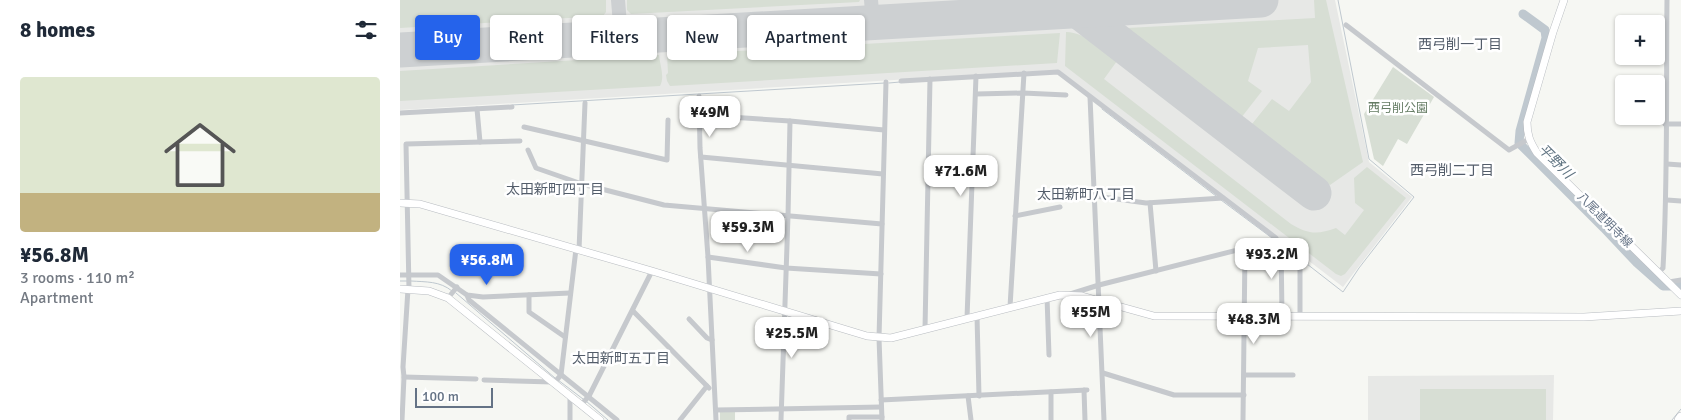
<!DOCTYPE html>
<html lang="en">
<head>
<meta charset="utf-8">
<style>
	body { margin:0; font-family:Signika,"Noto Sans JP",sans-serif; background:#f2f2f3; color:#1f2937; height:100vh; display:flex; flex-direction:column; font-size:19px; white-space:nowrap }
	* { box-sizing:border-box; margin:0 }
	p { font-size:16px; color:#747a83 }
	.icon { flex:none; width:28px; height:28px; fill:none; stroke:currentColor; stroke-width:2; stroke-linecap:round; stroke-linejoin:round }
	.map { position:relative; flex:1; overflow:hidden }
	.details { display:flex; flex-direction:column; background:#fff; width:400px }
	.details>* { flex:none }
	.top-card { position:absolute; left:15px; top:15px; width:475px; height:45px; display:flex; gap:10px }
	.fabs { position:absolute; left:1215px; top:15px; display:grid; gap:10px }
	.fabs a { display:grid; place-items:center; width:50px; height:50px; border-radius:5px; background:#fff; box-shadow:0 1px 4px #0004; font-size:25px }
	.scale { position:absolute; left:15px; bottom:12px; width:78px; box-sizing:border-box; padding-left:5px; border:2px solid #647285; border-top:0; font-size:14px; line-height:18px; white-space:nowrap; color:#647285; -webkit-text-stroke:4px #fff; paint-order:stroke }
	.price { position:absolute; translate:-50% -42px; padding:0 11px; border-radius:10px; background:#fff; color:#222; font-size:16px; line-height:32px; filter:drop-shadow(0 1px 2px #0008) }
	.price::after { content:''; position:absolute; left:50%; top:30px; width:15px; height:11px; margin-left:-8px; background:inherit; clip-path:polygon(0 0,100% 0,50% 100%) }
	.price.active { background:#2563eb; color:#fff }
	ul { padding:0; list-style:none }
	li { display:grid; align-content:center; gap:10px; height:265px; padding:0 20px }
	li span { display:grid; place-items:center; height:155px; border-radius:5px; color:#555 }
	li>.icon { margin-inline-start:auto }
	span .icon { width:90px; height:90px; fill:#fffc; stroke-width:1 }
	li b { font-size:21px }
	h2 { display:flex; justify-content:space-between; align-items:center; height:60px; padding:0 20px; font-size:21px }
	.pill { padding:0 18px; border-radius:5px; background:#fff; box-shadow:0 1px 4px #0004; font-size:18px; line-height:45px }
	.pill.active { background:#2563eb; color:#fff }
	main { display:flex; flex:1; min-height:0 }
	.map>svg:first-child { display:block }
</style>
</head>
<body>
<main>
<section class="details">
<h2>8 homes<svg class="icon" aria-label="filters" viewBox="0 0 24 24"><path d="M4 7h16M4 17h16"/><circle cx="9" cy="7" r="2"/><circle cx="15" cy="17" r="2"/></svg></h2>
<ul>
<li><span style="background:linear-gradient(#dfe7d0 75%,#c2b280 0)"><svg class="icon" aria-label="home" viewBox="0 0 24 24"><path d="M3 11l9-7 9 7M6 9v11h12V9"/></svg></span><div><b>¥56.8M</b><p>3 rooms · 110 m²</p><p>Apartment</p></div></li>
</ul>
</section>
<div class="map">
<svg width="1281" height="420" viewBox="0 0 1281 420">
	<rect width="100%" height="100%" fill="#f6f7f3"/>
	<g fill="#e7e8e6">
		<polygon points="0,0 935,0 969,162 1012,197 943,287 659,70 0,110"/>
		<polygon points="1154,375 1153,420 968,420 968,376"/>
	</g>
	<g fill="#d7ded4">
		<polygon points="0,0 206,0 206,12 203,16 0,28"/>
		<polygon points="227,0 460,0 459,2 231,14 227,10"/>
		<polygon points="914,0 926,0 963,162 930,185 852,124 872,99 889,111 911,82 908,45 858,48 848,81 862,91 841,118 727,28 915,18"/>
		<path d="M666 32C687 33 702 49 717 61L704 79 891 224C908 234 917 235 936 228L945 235 964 210 955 203 954 178 967 167 1006 198 945 274 941 276 936 274 665 66Z"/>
		<polygon points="660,33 657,63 270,86 267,81 266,75 268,73 267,55"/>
		<path d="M259 55C260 66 265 77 260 86L0 101V71Z"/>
		<polygon points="993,67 1034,97 1007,144 998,139 983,166 974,159 964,114"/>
		<rect x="1020" y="389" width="126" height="31"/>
		<polygon points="335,411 335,420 320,420 320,412"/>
	</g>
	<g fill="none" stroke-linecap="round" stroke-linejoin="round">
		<g stroke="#bfc8cf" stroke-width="1">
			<polyline points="489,83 500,82"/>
			<polyline points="112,105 485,83"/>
			<polyline points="702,109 816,196"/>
			<polyline points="821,200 872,238"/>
			<polyline points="907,264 943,292 959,268 1014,197 969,159 938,0"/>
			<polyline points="0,281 7,281"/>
			<path d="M11 281C26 282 40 281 52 291"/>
			<polyline points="1263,286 1265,287"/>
			<polyline points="56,293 155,378"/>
			<polyline points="158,380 183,399"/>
			<polyline points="186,401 208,420"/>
			<polyline points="1272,420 1281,409"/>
		</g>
		<polyline stroke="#bfc8cf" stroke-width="9" points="1123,14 1145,30 1146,38 1120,131 1119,143 1204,228 1237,263 1263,286 1281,286"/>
		<g stroke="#cdd0d2" stroke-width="14">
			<polyline points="218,0 221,37"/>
			<polyline points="471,0 473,23"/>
			<polyline points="796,3 800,0"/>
		</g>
		<g stroke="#cdd0d2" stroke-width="35">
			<polyline points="669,4 914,193"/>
			<polyline points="0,50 861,0"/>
		</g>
		<g stroke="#b8bcc1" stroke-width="8">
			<g id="secondary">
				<path d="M1164 0 1153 32 1127 122C1127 135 1130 142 1137 153L1281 295"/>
				<polyline points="0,203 20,204 252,271 467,336 491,338 660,295 682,296 754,316 1184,317 1281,311"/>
				<polyline points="0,289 29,291 48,298 200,420"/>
			</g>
		</g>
		<g stroke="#b6b9bd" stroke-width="10">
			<polyline id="highway" points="1279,420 1281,417"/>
		</g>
		<g stroke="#c6c9cd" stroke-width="5">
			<polyline points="946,25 1109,150 1129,139"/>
			<polyline points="501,81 658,72 876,238 877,240 906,263"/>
			<polyline points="576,94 623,93 666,95"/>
			<polyline points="299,96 300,148 308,257 316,420"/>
			<polyline points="690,97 704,420"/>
			<polyline points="77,109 80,142"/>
			<polyline points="0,113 112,107"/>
			<polyline points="299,115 390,121 484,130"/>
			<polyline points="1265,124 1281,124"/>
			<polyline points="124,127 267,160 268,120"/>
			<polyline points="128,150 136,168 182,184 264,205 482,224"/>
			<polyline points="301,157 483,174"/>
			<polyline points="1267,164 1281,165"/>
			<polyline points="695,196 746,203 823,198"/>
			<polyline points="1267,200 1281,201"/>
			<polyline points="750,203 756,271"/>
			<polyline points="615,216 660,207"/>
			<polyline points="881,244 882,316"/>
			<polyline points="179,250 185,103"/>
			<polyline points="308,257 386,268 481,274"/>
			<polyline points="900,258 900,316"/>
			<path d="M1258 273 1263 268C1268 179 1266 90 1267 0"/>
			<polyline points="0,275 38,275 67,295 83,297 170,293"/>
			<polyline points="1269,282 1281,280"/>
			<polyline points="9,289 6,144 120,141"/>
			<polyline points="67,295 69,300 217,420"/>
			<polyline points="129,295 129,312 165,337"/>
			<polyline points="667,295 699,285 877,240"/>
			<polyline points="647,297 649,355"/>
			<polyline points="48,298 57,287"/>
			<polyline points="610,307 624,73"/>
			<polyline points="233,311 307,386"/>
			<polyline points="577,316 579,396"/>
			<polyline points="567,318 576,76"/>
			<polyline points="289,319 307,338 312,340"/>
			<polyline points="525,329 530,79"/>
			<polyline points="703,373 774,395 844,395"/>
			<polyline points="844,375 893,375"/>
			<polyline points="4,377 76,379"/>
			<polyline points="84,380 152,382"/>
			<polyline points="154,383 161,375 176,249"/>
			<polyline points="684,390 685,420"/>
			<polyline points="568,396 571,420"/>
			<polyline points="481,400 687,390"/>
			<polyline points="181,405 189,396 252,271"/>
			<polyline points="316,410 481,407"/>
			<polyline points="2,420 4,377 3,367 8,289"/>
			<polyline points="170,420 170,397"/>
			<polyline points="280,420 307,386 309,388"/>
			<polyline points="381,420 388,216 390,121"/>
			<polyline points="449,420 449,417 482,417"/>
			<polyline points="482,420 479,338 486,82"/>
			<polyline points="651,420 651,392"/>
			<polyline points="843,420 845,249"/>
		</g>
		<use href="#secondary" stroke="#fff" stroke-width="7"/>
		<use href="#highway" stroke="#fff" stroke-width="9"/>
	</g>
	<g text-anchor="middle" stroke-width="5" stroke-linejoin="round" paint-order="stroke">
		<g font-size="12" fill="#657c64" stroke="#fff">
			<text x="998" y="112">西弓削公園</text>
		</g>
		<g font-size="12" fill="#647285" stroke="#fff">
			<text transform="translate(1205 220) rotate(45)" y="4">八尾道明寺線</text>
		</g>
		<g font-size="14" fill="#535d6a" stroke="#fff">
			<text x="1060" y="49">西弓削一丁目</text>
			<text x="1052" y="175">西弓削二丁目</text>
			<text x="155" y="194">太田新町四丁目</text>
			<text x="686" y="199">太田新町八丁目</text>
			<text x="221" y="363">太田新町五丁目</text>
		</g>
		<g font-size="14" font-style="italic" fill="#607482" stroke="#fff">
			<text transform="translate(1156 161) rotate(45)" y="5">平野川</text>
		</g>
	</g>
</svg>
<div class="fabs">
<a>+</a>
<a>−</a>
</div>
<div class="scale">100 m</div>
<b class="price" style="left:310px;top:138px">¥49M</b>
<b class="price" style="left:561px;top:197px">¥71.6M</b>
<b class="price" style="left:348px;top:253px">¥59.3M</b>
<b class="price" style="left:872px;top:280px">¥93.2M</b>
<b class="price active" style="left:87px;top:286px">¥56.8M</b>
<b class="price" style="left:691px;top:338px">¥55M</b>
<b class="price" style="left:854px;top:345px">¥48.3M</b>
<b class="price" style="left:392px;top:359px">¥25.5M</b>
<div class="top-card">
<a class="pill active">Buy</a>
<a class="pill">Rent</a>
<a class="pill">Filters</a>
<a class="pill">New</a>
<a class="pill">Apartment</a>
</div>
</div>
</main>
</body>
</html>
